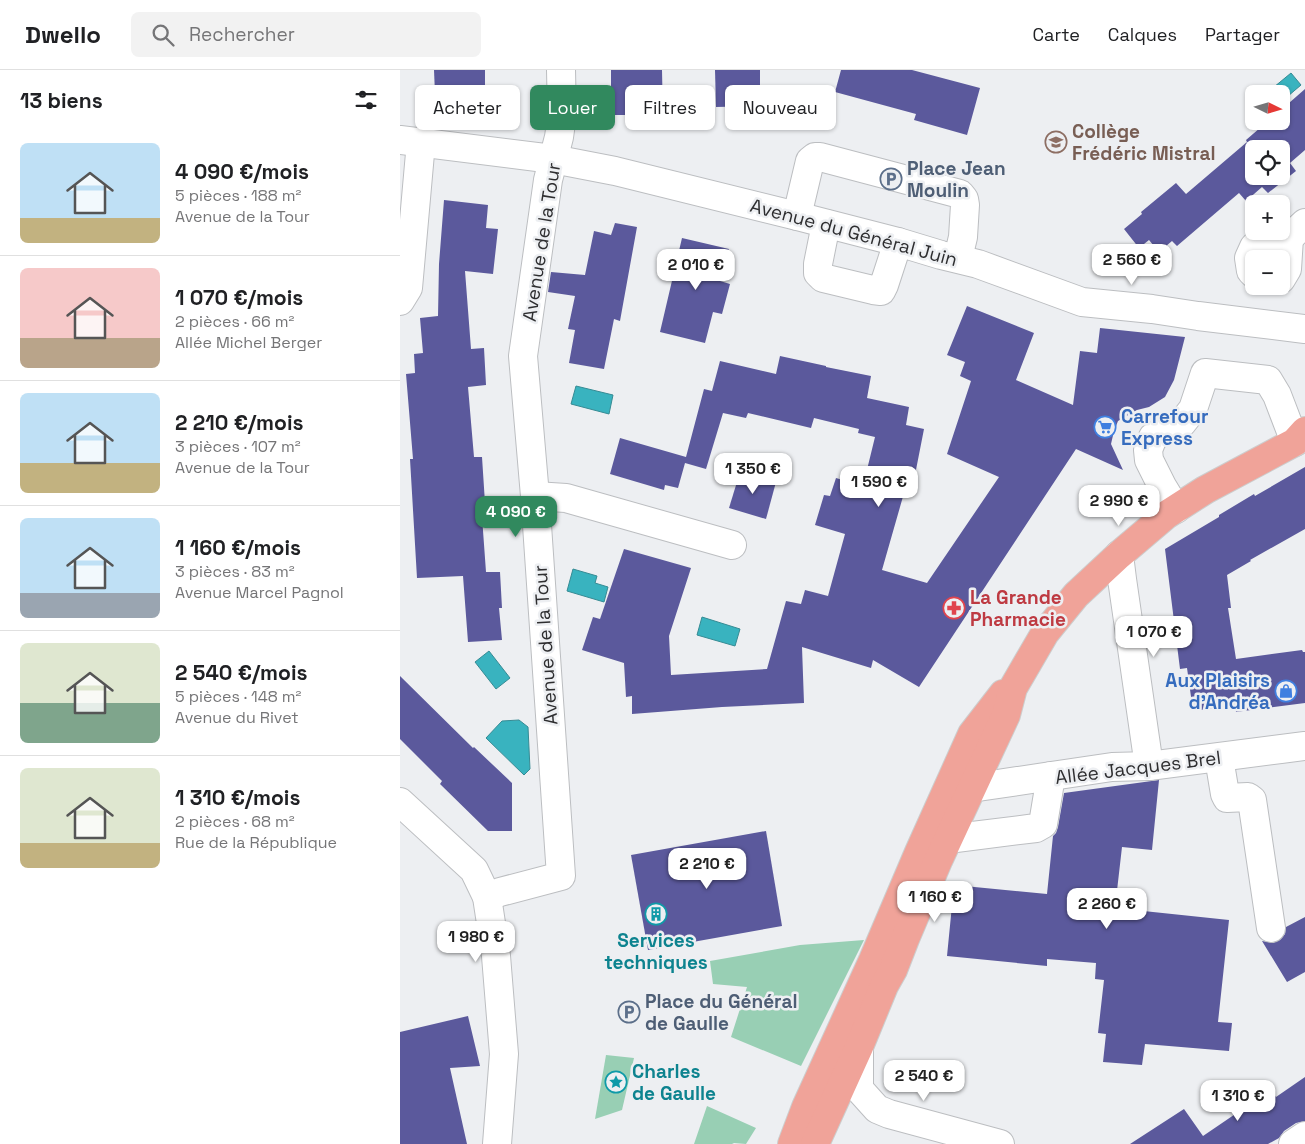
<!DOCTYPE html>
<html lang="fr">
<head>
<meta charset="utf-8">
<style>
	body { margin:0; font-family:"Space Grotesk",sans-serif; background:#f2f2f2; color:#202124; height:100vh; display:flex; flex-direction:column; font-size:19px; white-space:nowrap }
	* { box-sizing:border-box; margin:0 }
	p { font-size:16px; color:#757577 }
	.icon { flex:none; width:28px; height:28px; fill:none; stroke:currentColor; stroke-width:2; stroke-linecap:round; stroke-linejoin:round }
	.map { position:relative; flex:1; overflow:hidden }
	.panel { display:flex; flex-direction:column; background:#fff; width:400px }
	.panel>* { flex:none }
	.banner { position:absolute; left:15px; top:15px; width:475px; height:45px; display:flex; gap:10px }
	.needle { width:32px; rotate:95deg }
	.controls { position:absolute; left:845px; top:15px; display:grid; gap:10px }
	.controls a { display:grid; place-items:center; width:45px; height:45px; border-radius:8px; background:#fff; box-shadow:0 1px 4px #0004; font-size:25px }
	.price { position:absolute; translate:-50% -42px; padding:0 11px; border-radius:10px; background:#fff; color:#222; font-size:16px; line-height:32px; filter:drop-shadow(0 1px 2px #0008) }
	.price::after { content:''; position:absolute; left:50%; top:30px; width:15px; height:11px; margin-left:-8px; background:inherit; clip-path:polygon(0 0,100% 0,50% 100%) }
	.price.current { background:#31895e; color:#fff }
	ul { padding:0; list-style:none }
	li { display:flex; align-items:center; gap:15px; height:125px; padding:0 20px }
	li+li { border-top:1px solid #e0e0e0 }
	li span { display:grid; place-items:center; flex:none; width:140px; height:100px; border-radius:8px; color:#555 }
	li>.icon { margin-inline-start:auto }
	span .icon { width:60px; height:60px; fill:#fffc; stroke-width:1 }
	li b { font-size:21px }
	h2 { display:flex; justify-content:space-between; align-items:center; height:60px; padding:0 20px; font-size:21px }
	.tag { padding:0 18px; border-radius:8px; background:#fff; box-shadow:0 1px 4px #0004; font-size:18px; line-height:45px }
	.tag.current { background:#31895e; color:#fff }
	header { display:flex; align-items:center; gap:30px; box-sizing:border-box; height:70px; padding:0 25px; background:#fff; border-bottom:1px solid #e0e0e0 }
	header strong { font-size:24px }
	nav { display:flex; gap:28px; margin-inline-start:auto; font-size:18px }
	.search { width:350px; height:45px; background:#f2f2f2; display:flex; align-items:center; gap:12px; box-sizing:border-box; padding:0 18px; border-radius:8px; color:#757577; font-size:19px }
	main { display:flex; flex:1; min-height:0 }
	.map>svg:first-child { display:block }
</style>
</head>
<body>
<header>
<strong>Dwello</strong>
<div class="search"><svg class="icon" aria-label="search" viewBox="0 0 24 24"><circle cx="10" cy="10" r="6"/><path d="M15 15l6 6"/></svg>Rechercher</div>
<nav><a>Carte</a><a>Calques</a><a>Partager</a></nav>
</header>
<main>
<section class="panel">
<h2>13 biens<svg class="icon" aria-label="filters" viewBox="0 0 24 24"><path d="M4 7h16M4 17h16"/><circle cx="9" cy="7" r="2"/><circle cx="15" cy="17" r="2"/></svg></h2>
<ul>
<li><span style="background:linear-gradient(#bfe0f5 75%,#c2b280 0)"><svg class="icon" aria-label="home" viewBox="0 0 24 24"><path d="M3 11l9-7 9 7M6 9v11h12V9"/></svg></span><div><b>4 090 €/mois</b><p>5 pièces · 188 m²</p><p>Avenue de la Tour</p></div></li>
<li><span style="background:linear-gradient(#f6c9c9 70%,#b9a48a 0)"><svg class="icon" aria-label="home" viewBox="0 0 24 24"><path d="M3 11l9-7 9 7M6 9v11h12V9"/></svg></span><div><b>1 070 €/mois</b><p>2 pièces · 66 m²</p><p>Allée Michel Berger</p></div></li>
<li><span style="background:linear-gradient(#bfe0f5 70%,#c2b280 0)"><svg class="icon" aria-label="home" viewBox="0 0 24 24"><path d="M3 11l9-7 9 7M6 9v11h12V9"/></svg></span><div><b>2 210 €/mois</b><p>3 pièces · 107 m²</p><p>Avenue de la Tour</p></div></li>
<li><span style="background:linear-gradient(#bfe0f5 75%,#9aa5b1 0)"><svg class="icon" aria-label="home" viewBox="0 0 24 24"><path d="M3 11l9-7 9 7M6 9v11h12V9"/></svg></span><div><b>1 160 €/mois</b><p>3 pièces · 83 m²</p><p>Avenue Marcel Pagnol</p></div></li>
<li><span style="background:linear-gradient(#dfe7d0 60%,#7fa58c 0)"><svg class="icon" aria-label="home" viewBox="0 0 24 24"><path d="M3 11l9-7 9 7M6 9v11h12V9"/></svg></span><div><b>2 540 €/mois</b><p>5 pièces · 148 m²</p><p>Avenue du Rivet</p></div></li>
<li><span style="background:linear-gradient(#dfe7d0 75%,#c2b280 0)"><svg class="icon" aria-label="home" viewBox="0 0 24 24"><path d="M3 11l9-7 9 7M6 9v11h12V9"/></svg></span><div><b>1 310 €/mois</b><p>2 pièces · 68 m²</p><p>Rue de la République</p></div></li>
</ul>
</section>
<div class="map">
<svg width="905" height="1074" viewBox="0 0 905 1074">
	<rect width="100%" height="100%" fill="#edeff2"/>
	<g fill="#98cfb4">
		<polygon points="464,870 401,996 331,967 347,917 313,914 310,891 400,875"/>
		<polygon points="206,985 234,988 222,1040 195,1049"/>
		<polygon points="307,1036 356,1058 346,1074 334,1073 332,1074 294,1074"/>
	</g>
	<g fill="#39b3bf" stroke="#368b94">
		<polygon points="891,3 901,15 881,32 881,24 870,24 868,22"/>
		<polygon points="176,316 213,325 209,344 171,334"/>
		<polygon points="173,499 197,506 195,513 208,517 204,532 167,521"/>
		<polygon points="302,547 340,559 335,576 297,565"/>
		<polygon points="89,581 110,608 96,619 75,592"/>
		<polygon points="119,650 128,657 130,699 124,705 86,668 102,651"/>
	</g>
	<g fill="#5b599c" fill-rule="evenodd">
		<polygon points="34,0 85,0 85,23 35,24"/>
		<polygon points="211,0 262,0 263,49 226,49 226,45 211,45"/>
		<polygon points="315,0 360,0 360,36 316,37"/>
		<polygon points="441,0 512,0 580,18 567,65 514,50 516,44 435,22"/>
		<path d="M905 19V80L890 93 896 101 868 123 862 117 846 131 839 123 777 176 772 171 759 182 749 170 739 178 724 159 742 144 741 142 776 113 786 124 847 72 846 70 868 51H881V40ZM854 79H881V106H854Z"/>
		<polygon points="44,130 88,135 86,158 98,159 93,204 65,201 71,279 84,278 86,315 68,317 74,387 82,387 85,433 81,433 86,502 100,502 102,538 99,538 102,570 68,572 63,506 17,508 10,389 13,389 6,304 15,303 14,284 23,283 20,248 38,246 39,194"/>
		<polygon points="215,153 237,157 220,251 214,249 204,299 169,293 175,260 168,259 175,226 148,222 151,202 185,205 194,161 211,165"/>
		<polygon points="282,168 329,179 320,211 330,214 322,244 313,242 305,273 260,262"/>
		<polygon points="567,236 634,263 616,310 673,335 680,281 697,283 700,258 785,267 774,310 765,327 749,337 737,340 718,351 714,361 711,374 723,400 676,379 519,617 473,590 471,598 402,577 404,633 322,637 232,644 232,626 226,627 224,593 182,580 193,547 200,549 224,479 291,498 269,566 271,605 367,599 386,531 401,534 405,520 428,526 445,464 415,455 424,425 430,426 436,408 463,416 475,367 458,363 459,359 414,348 411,358 348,343 346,348 323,343 306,399 285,393 278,418 265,415 264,420 210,404 220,368 286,387 304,319 312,321 320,291 376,304 380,286 426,296 426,297 471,306 467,328 509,337 506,355 524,359 514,410 508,409 482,500 527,513 599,407 547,384 571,311 560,306 565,292 547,285"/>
		<polygon points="905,397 905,459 850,490 851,491 827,505 831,538 828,538 836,589 902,580 903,582 905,582 905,633 836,642 835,635 793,641 787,598 780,599 765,479 819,447 819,445 854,424 855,426"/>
		<polygon points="340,402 376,412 366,449 329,438"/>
		<polygon points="0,606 73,678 74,677 112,713 112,761 88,761 40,714 42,711 0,669"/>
		<polygon points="759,710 752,780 722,777 715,838 829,850 818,952 832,953 829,981 745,974 742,995 703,992 706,964 698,963 704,910 695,909 696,893 647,889 647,896 547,886 554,815 647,824 653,766 656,763 658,757 664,723"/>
		<polygon points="366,761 382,856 248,880 231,785"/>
		<polygon points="905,847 905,902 887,912 862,871 873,873 880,870 885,864 886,857"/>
		<polygon points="68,946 80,996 50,998 67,1074 0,1074 0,962"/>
		<polygon points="905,1007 905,1051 896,1053 884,1061 879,1068 868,1074 730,1074 784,1039 803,1066 850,1034 848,1030 869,1017 876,1027"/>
	</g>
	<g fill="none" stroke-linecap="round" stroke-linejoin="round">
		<g stroke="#bcbec1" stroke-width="30">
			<g id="minor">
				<polyline points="0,70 153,89 215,101 397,146 498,172 541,185 578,194 682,232 752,239 798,246 905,259"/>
				<polyline points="397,146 410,91 415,87 420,87 560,124 564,129 565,135 563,167 558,188"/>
				<polyline points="426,154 418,194 418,203 423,208 473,220 481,221 484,215 498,172"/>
				<polyline points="854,204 851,201 849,188 854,177 859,172 889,168 905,153"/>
				<polyline points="881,209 887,199 889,168"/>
				<polyline points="0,231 8,218 21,72"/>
				<polyline points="135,426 166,428 332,475"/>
				<polyline points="776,439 762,416 749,390 748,380 753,367 766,360 782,353 793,339 805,303 868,310 877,325 895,372"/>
				<polyline points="719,485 722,509 749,696"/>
				<polyline points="819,688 825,724 827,728 848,727 852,730 871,858"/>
				<polyline points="571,718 712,697 749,696 905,676"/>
				<polyline points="0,732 74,800 87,827 96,886 104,984 97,1074"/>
				<polyline points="548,769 636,758 643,754 651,706"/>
				<polyline points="87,827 100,822 161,806 135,426 123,286 148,110 159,67 162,46 161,0"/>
				<polyline points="459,977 459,1019 477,1039 489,1044 600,1074"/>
				<polyline points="893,1074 905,1066"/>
			</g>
		</g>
		<g stroke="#cdcdcd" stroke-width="30">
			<g id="major">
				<polyline points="392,1074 406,1037 473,890 519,782 572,664 603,624"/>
				<polyline points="415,1074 459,977 484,916 493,900 505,869 538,791 606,645 613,618 645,563 676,525 719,485 766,445 805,420 895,372 905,361"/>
			</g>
		</g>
		<use href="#minor" stroke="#fff" stroke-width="28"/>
		<use href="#major" stroke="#f0a399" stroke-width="28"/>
	</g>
	<defs>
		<g id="school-ring" transform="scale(1.125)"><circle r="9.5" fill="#edeff2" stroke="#8d6e63" stroke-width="1.5"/><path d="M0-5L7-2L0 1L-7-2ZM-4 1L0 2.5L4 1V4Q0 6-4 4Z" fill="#8d6e63"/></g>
		<g id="parking-ring" transform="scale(1.125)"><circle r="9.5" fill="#edeff2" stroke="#5c6f8a" stroke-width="1.5"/><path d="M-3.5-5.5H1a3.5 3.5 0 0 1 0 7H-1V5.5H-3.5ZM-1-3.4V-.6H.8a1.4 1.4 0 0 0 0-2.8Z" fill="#5c6f8a"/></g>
		<g id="supermarket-ring" transform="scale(1.125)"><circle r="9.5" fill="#edeff2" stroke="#3f7fe0" stroke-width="1.5"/><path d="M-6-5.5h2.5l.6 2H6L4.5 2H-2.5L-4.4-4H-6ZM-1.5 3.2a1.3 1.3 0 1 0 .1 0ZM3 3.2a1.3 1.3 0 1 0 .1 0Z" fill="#3f7fe0"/></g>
		<g id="pharmacy-ring" transform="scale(1.125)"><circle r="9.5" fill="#edeff2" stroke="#e0444e" stroke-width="1.5"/><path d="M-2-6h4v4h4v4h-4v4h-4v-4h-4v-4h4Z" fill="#e0444e"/></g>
		<g id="shop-ring" transform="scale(1.125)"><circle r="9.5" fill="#edeff2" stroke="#3f7fe0" stroke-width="1.5"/><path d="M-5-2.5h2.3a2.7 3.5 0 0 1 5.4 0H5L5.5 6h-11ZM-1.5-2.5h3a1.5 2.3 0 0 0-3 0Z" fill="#3f7fe0"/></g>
		<g id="building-ring" transform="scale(1.125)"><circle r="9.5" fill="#edeff2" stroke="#0f9aa8" stroke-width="1.5"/><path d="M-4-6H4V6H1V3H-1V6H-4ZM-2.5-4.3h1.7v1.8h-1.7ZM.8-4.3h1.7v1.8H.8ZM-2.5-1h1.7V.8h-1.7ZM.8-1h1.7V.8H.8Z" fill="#0f9aa8"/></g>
		<g id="sight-ring" transform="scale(1.125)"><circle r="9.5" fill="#edeff2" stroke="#0f9aa8" stroke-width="1.5"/><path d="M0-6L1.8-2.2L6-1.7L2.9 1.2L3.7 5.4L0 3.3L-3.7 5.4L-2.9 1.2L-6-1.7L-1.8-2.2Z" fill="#0f9aa8"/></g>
	</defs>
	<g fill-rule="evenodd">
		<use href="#school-ring" x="656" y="72"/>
		<use href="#parking-ring" x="491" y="109"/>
		<use href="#supermarket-ring" x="705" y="357"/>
		<use href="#pharmacy-ring" x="554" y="538"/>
		<use href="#shop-ring" x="886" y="621"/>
		<use href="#building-ring" x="256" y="844"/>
		<use href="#parking-ring" x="229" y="942"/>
		<use href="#sight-ring" x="216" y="1012"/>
	</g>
	<g text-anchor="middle" stroke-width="5" stroke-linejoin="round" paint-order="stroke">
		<g font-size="19" font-weight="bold" fill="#785e54" stroke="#edeff2" text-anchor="start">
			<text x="672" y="68">Collège<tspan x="672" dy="22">Frédéric Mistral</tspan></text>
		</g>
		<g font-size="19" font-weight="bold" fill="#4e5e75" stroke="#edeff2" text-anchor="start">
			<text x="507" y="105">Place Jean<tspan x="507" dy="22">Moulin</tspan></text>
			<text x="245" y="938">Place du Général<tspan x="245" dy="22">de Gaulle</tspan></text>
		</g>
		<g font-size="19" fill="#2e2e30" stroke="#edeff2">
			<text transform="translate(454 162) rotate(15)" y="7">Avenue du Général Juin</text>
			<text transform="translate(141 172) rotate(-81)" y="7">Avenue de la Tour</text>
			<text transform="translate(145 575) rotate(-94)" y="7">Avenue de la Tour</text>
			<text transform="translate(738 697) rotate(-7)" y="7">Allée Jacques Brel</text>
		</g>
		<g font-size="19" font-weight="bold" fill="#366cbe" stroke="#edeff2" text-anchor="start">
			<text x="721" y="353">Carrefour<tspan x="721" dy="22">Express</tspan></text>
			<text x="870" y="617" text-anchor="end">Aux Plaisirs<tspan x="870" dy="22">d'Andréa</tspan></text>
		</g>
		<g font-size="19" font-weight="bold" fill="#be3a42" stroke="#edeff2" text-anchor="start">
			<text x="570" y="534">La Grande<tspan x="570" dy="22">Pharmacie</tspan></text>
		</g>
		<g font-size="19" font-weight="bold" fill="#0d838f" stroke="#edeff2">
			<text x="256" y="877">Services<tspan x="256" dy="22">techniques</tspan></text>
			<text x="232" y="1008" text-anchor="start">Charles<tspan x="232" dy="22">de Gaulle</tspan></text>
		</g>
	</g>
</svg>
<div class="controls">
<a><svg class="needle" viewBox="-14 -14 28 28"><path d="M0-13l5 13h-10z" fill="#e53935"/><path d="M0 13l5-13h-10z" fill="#757577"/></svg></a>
<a><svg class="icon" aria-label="locate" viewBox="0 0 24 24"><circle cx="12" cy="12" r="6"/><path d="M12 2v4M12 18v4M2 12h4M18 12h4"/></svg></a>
<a>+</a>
<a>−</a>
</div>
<b class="price" style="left:732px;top:216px">2 560 €</b>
<b class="price" style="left:296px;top:221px">2 010 €</b>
<b class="price" style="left:353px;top:425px">1 350 €</b>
<b class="price" style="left:479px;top:438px">1 590 €</b>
<b class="price" style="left:719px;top:457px">2 990 €</b>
<b class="price current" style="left:116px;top:468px">4 090 €</b>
<b class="price" style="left:754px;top:588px">1 070 €</b>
<b class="price" style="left:307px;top:820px">2 210 €</b>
<b class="price" style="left:535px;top:853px">1 160 €</b>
<b class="price" style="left:707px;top:860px">2 260 €</b>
<b class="price" style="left:76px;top:893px">1 980 €</b>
<b class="price" style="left:524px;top:1032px">2 540 €</b>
<b class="price" style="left:838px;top:1052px">1 310 €</b>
<div class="banner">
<a class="tag">Acheter</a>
<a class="tag current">Louer</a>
<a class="tag">Filtres</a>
<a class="tag">Nouveau</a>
</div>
</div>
</main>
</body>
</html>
